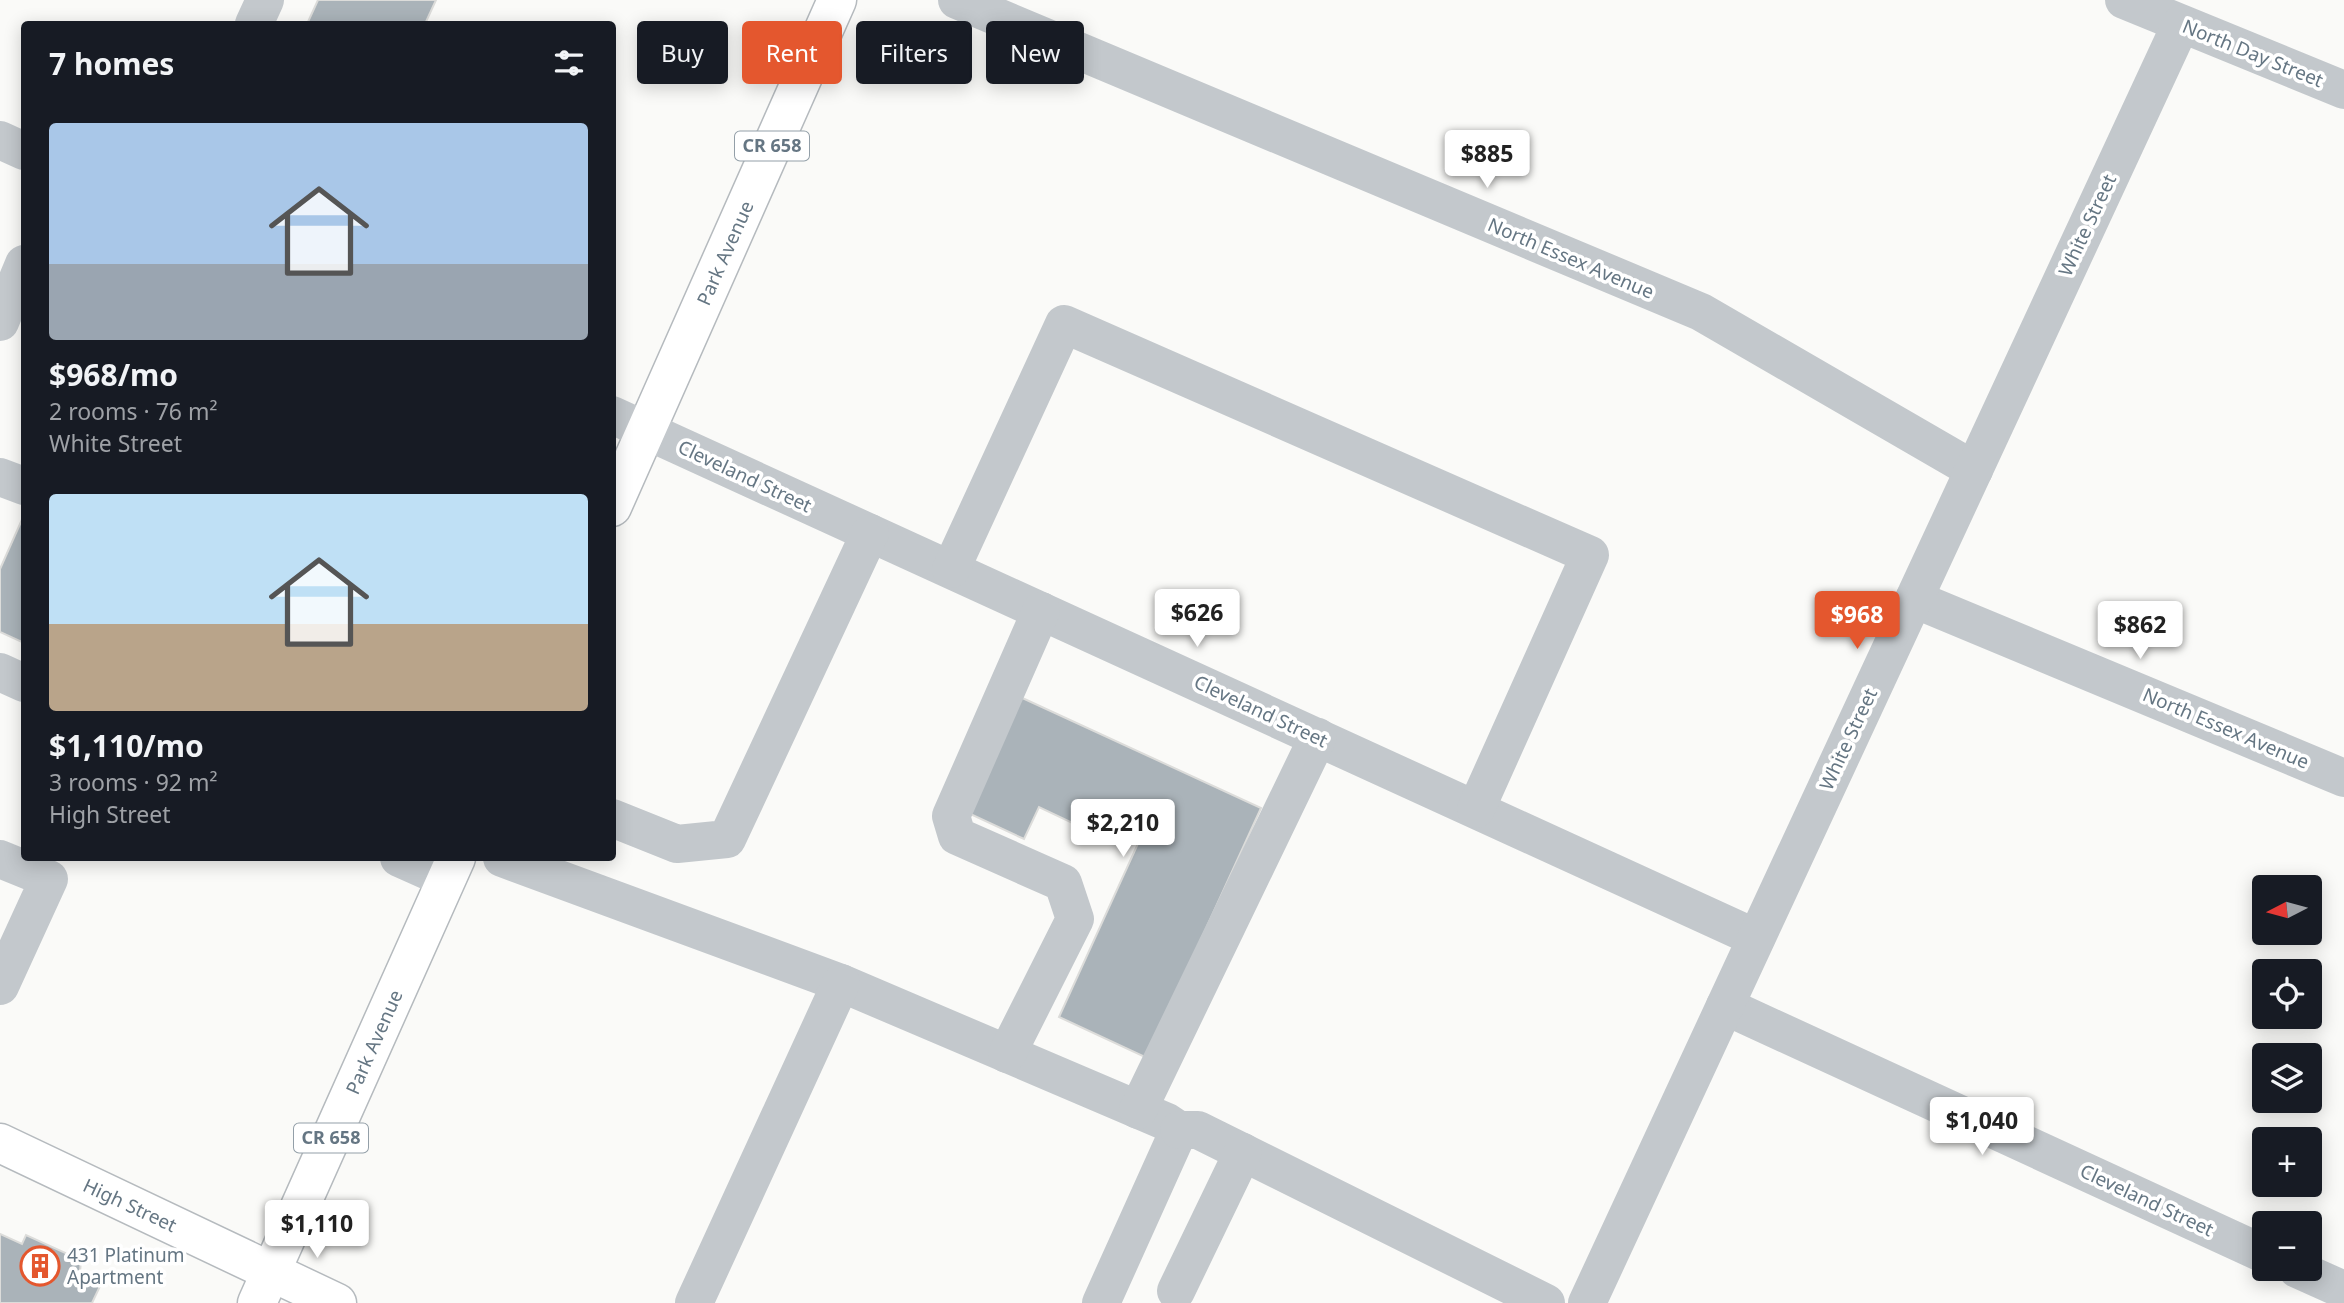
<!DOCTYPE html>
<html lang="en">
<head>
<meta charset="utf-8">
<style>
	body { margin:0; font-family:"Noto Sans",sans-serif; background:#242831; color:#f1f3f6; height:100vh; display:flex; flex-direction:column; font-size:26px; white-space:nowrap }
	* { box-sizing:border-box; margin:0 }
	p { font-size:23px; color:#9ea1a6 }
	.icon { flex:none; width:38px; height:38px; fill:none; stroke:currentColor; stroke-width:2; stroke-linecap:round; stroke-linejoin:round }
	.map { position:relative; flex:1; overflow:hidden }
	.sheet { position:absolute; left:21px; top:21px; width:595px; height:840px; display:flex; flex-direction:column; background:#171b24; border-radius:7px; box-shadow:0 4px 18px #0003 }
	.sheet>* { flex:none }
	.top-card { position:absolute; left:637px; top:21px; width:665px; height:63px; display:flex; gap:14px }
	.needle { width:46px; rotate:264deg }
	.fabs { position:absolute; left:2252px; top:875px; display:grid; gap:14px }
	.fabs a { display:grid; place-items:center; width:70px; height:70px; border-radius:7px; background:#171b24; box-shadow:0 4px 18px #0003; font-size:35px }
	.price { position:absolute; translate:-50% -60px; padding:0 16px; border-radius:7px; background:#fff; color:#222; font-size:23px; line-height:46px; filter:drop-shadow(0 2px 4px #0008) }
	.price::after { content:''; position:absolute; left:50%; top:42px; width:21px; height:16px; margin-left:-10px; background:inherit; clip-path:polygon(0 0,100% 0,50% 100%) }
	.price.on { background:#e4572e; color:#fff }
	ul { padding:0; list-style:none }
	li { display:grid; align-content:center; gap:14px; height:371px; padding:0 28px }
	li span { display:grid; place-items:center; height:217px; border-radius:7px; color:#555 }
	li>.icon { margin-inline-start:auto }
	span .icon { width:126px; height:126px; fill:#fffc; stroke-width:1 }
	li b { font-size:30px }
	h2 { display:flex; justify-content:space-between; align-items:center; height:84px; padding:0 28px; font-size:30px }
	.tag { padding:0 24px; border-radius:7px; background:#171b24; box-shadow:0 4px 18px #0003; font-size:24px; line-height:63px }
	.tag.on { background:#e4572e; color:#fff }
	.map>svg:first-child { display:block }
</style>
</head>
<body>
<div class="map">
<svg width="2344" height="1303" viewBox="0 0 2344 1303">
	<rect width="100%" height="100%" fill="#fafaf8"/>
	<g fill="#aab3b9" stroke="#dcdcda" stroke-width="2">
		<polygon points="318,0 436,0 425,24 307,24"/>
		<polygon points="24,515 24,643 0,632 0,569"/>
		<polygon points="1018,696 1261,808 1147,1058 1059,1017 1146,826 1137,822 1125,848 1039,807 1024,839 966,812"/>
		<polygon points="0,1234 22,1244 26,1235 81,1260 80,1272 102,1282 92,1303 0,1303"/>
	</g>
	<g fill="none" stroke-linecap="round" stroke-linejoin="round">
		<g stroke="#b5babe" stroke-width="41">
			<g id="major">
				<polyline points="612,507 837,0"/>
				<polyline points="0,1143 337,1303"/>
				<polyline points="257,1303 456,858"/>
			</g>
		</g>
		<g stroke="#c3c8cc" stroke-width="38">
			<polyline points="957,0 1701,312 1974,470"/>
			<polyline points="2124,0 2344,90"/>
			<polyline points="254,24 265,0"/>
			<polyline points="0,140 24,151"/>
			<polyline points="0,322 24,264"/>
			<polyline points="612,415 1756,938"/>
			<polyline points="0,477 24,486"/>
			<polyline points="951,569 1064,324 1590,555 1476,809"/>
			<polyline points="1914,599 2344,778"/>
			<polyline points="0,672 24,683"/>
			<polyline points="612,818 677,844 727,839 870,533"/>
			<polyline points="399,858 446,879"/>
			<polyline points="502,858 841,983 1167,1122 1179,1130 1101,1303"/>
			<polyline points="0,859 49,879 0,986"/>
			<polyline points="1725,1006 2264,1254"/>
			<polyline points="1007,1054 1075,919 1063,883 957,836 951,816 1041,611"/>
			<polyline points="1138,1110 1318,737"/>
			<polyline points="1179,1130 1198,1130 1546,1303"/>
			<polyline points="2297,1269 2344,1290"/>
			<polyline points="1176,1291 1243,1152"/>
			<polyline points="694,1303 841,983"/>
			<polyline points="1587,1303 2181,24"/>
		</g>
		<use href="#major" stroke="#fff" stroke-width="38"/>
	</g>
	<defs>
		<g id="building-ring" transform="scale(2.0125)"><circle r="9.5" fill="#fff" stroke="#e4572e" stroke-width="1.5"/><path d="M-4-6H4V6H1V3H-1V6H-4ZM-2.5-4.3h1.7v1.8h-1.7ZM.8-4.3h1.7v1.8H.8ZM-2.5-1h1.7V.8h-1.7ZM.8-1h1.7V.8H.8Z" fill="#e4572e"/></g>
	</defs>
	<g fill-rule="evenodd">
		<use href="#building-ring" x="40" y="1266"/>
	</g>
	<g text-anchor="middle" stroke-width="7" stroke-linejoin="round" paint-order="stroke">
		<g fill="#fff" stroke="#939fa8" stroke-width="2">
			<rect x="735" y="131.5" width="74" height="29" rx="5"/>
			<rect x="294" y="1123.5" width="74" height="29" rx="5"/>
		</g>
		<g font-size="18" font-weight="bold" fill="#657683">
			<text x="772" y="152">CR 658</text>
			<text x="331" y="1144">CR 658</text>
		</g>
		<g font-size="19" fill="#657683" stroke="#fff">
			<text transform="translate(2253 53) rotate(22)" y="7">North Day Street</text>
			<text transform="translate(2087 225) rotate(-65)" y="7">White Street</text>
			<text transform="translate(725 253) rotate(-66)" y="7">Park Avenue</text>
			<text transform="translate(1571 258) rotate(23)" y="7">North Essex Avenue</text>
			<text transform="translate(745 476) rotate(25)" y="7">Cleveland Street</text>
			<text transform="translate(1261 711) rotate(25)" y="7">Cleveland Street</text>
			<text transform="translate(2226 728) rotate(23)" y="7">North Essex Avenue</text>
			<text transform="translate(1848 739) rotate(-65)" y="7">White Street</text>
			<text transform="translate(374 1042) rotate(-66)" y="7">Park Avenue</text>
			<text transform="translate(2147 1200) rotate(25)" y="7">Cleveland Street</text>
			<text transform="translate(130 1205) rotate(25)" y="7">High Street</text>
		</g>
		<g font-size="19" fill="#657683" stroke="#fff" text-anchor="start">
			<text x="67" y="1262">431 Platinum<tspan x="67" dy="22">Apartment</tspan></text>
		</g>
	</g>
</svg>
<div class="fabs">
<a><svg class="needle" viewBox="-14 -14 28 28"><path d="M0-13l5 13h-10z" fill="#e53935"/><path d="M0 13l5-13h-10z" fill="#9ea1a6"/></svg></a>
<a><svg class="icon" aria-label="locate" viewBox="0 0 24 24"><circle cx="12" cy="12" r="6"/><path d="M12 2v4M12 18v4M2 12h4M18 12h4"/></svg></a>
<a><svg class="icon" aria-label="layers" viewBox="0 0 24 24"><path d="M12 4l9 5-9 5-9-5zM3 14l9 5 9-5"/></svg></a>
<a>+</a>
<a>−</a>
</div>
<b class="price" style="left:1487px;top:190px">$885</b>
<b class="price" style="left:1197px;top:649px">$626</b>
<b class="price on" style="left:1857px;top:651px">$968</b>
<b class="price" style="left:2140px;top:661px">$862</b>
<b class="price" style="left:1123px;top:859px">$2,210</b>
<b class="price" style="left:1982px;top:1157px">$1,040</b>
<b class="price" style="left:317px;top:1260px">$1,110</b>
<div class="top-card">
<a class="tag">Buy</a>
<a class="tag on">Rent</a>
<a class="tag">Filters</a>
<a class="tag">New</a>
</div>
<section class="sheet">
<h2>7 homes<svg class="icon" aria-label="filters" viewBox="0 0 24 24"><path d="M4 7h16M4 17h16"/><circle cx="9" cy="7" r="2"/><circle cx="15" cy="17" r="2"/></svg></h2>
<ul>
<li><span style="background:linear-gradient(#a9c7e8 65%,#9aa5b1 0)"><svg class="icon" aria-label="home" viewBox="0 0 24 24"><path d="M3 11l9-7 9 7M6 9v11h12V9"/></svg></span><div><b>$968/mo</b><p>2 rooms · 76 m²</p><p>White Street</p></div></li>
<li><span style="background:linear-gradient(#bfe0f5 60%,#b9a48a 0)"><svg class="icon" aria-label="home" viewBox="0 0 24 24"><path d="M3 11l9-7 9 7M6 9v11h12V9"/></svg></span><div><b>$1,110/mo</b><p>3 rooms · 92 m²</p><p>High Street</p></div></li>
</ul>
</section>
</div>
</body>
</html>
